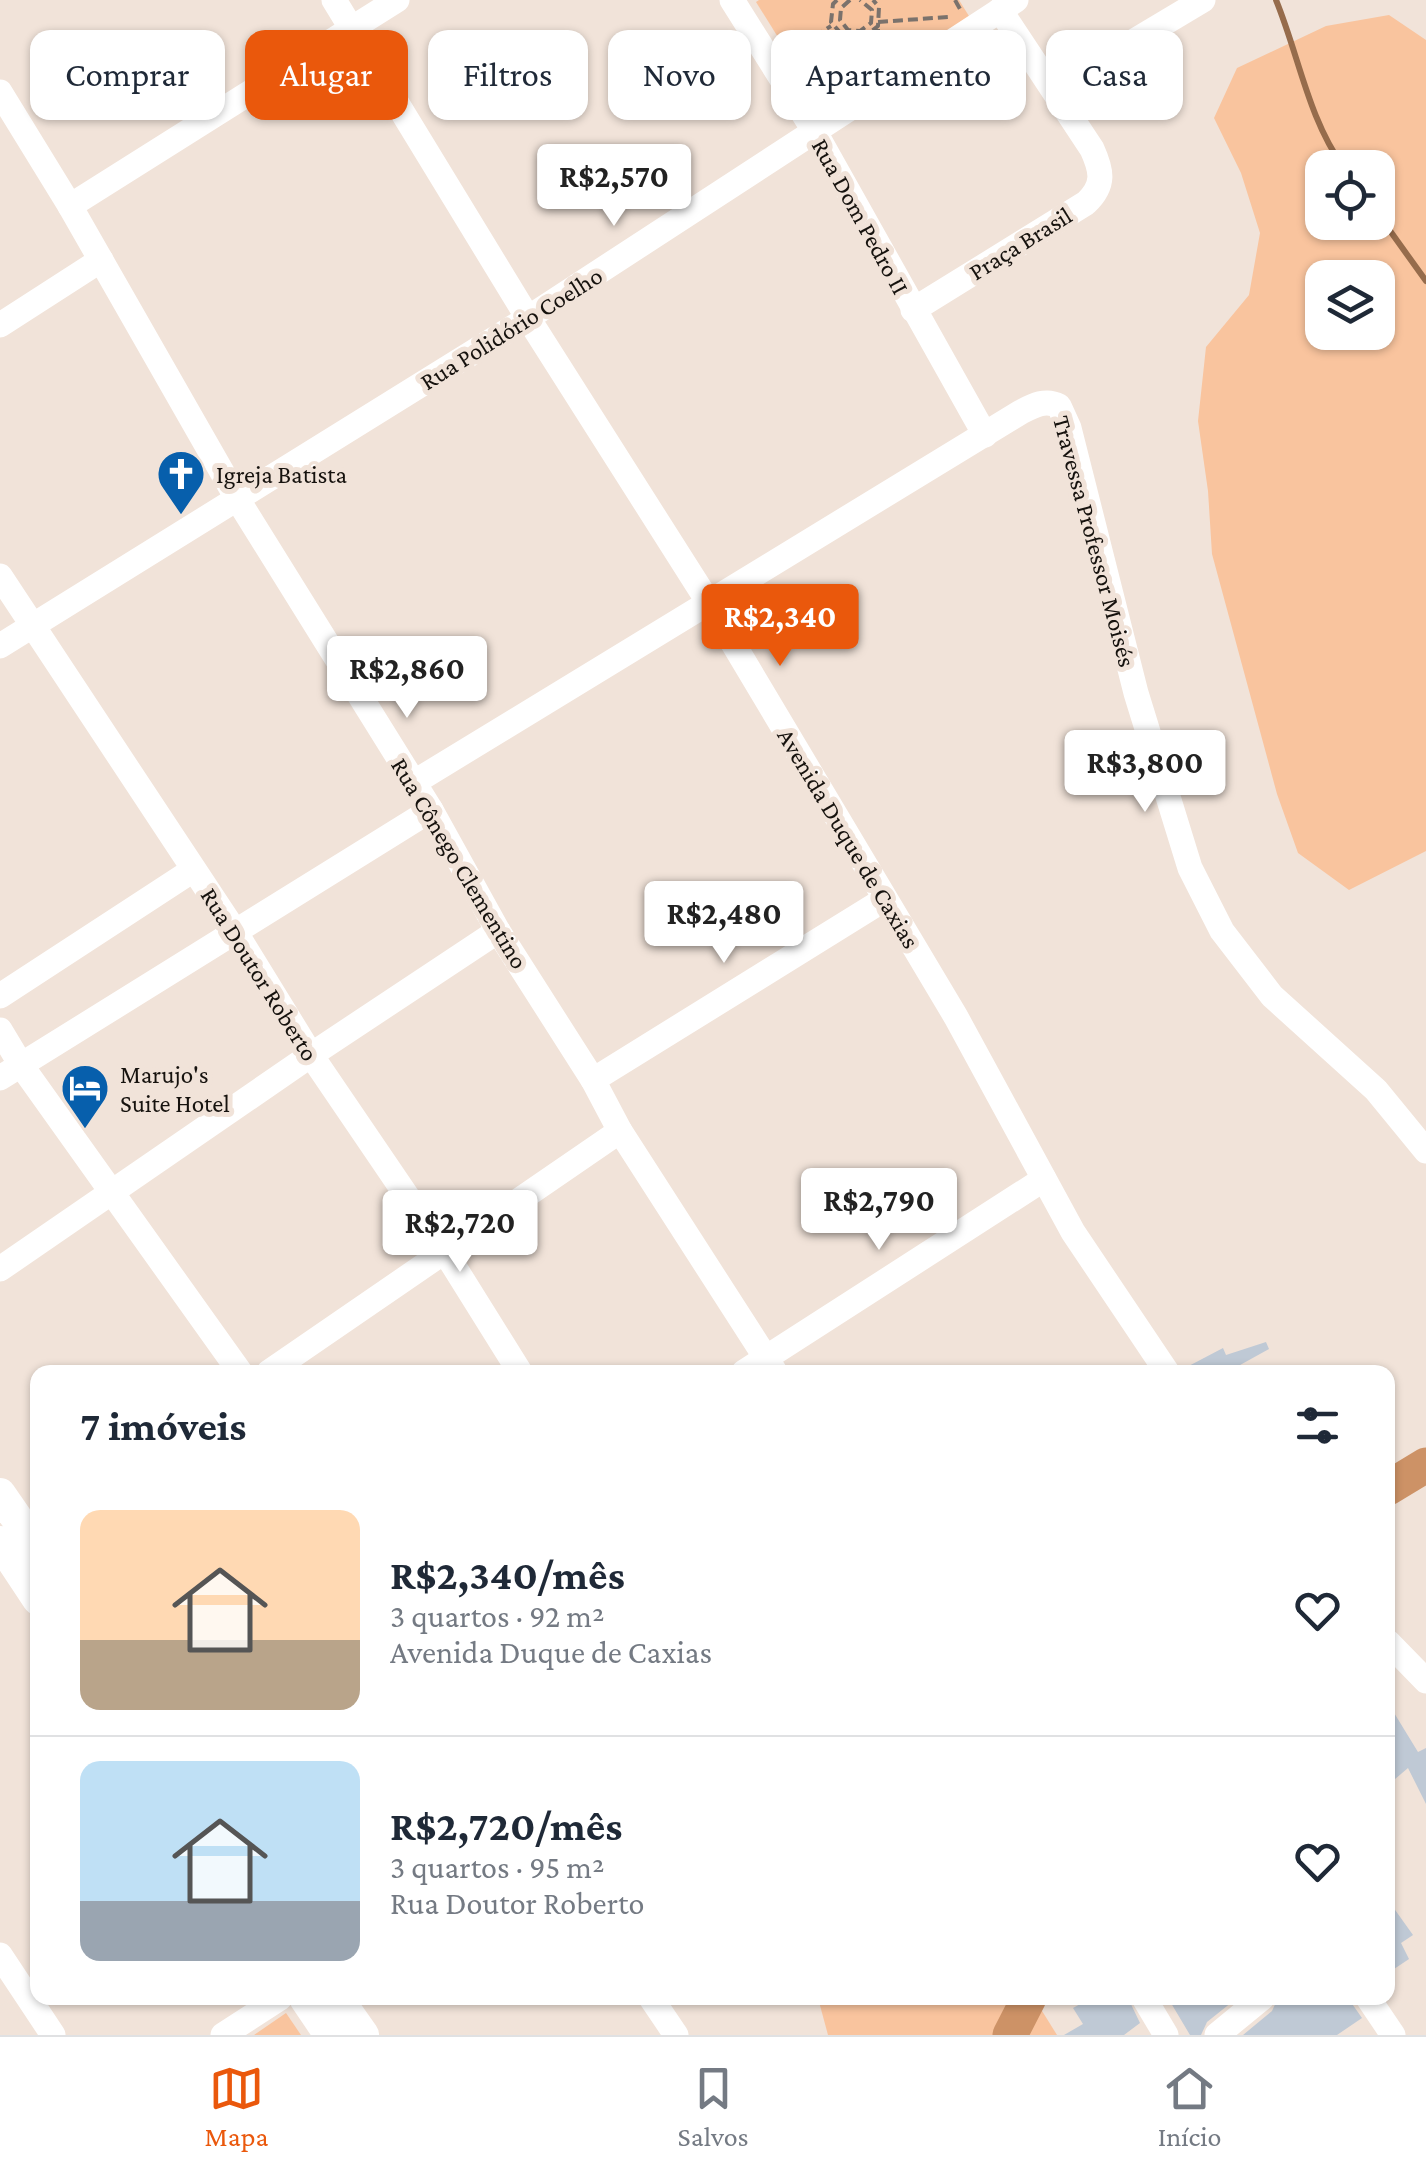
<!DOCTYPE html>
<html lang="pt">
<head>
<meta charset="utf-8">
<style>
	body { margin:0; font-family:"Crimson Pro",serif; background:#f2f2f3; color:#1f2937; height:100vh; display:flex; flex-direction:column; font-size:38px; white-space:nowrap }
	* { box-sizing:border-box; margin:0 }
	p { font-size:32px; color:#747a83 }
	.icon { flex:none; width:55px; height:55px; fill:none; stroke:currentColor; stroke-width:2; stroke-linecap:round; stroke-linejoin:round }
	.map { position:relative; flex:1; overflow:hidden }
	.side { position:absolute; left:30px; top:1365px; width:1365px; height:640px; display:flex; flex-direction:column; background:#fff; border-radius:20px; box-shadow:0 2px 8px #0004 }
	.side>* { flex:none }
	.top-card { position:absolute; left:30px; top:30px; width:1368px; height:90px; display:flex; gap:20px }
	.fabs { position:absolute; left:1305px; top:150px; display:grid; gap:20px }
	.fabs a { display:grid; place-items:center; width:90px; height:90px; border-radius:20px; background:#fff; box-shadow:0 2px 8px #0004; font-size:50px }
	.price { position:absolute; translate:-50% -85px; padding:0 22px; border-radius:10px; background:#fff; color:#222; font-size:32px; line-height:65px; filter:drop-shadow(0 2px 5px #0008) }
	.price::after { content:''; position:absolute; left:50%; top:60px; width:30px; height:22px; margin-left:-15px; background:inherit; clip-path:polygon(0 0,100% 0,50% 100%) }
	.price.active { background:#ea580c; color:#fff }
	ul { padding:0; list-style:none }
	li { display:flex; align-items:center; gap:30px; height:250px; padding:0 50px }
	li+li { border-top:2px solid #e0e1e3 }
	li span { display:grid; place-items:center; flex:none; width:280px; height:200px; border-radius:20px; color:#555 }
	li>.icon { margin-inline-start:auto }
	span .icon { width:120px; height:120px; fill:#fffc; stroke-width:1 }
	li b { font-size:42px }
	h2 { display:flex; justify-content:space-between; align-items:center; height:120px; padding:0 50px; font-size:42px }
	.tag { padding:0 35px; border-radius:20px; background:#fff; box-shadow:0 2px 8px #0004; font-size:35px; line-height:90px }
	.tag.active { background:#ea580c; color:#fff }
	.menu { display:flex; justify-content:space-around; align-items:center; height:140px; border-top:2px solid #e0e1e3; background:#fff; font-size:28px; color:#747a83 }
	.menu a { display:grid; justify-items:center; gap:5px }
	.menu .active { color:#ea580c }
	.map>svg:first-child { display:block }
</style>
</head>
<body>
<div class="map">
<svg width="1426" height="2035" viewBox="0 0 1426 2035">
	<rect width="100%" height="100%" fill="#f1e3d9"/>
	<g fill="#f9c49e" fill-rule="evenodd">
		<polygon points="759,0 959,0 972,21 824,111 756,2"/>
		<path d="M1389 15 1426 40V851L1349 890 1298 853 1277 794 1212 554 1208 491 1198 421 1206 347 1249 295 1260 233 1241 173 1214 118 1237 68 1326 26ZM1322 168H1378V222H1322ZM1322 278H1378V332H1322Z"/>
		<polygon points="818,1998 1034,1998 1057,2035 828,2035"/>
		<polygon points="286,2013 301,2035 254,2035"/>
	</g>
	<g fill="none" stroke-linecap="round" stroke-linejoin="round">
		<g stroke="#966c4c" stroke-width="6">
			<path d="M1276 0C1299 56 1308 118 1344 168"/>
			<polyline points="1378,214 1426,281"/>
		</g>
		<g stroke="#cd9266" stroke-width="35">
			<polyline points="1388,1488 1426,1465"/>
			<polyline points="1010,2035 1029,1998"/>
		</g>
	</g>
	<g fill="#bfc9d5">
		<polygon points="1266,1342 1269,1349 1231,1370 1227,1368 1217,1372 1183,1372 1183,1369 1223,1348 1226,1355"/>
		<polygon points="1388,1703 1418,1752 1426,1748 1426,1804 1408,1768 1388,1785"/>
		<polygon points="1388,1900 1413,1935 1401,1943 1409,1959 1388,1973"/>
		<polygon points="1091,1998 1128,1998 1140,2023 1124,2035 1064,2035 1083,2024 1073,2008"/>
		<polygon points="1168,1998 1237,1998 1207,2022 1201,2035 1190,2035"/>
		<polygon points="1278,1998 1348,1998 1362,2018 1337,2035 1243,2035 1272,2011"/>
	</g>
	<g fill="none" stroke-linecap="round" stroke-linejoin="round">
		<g stroke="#7b726c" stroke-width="4" stroke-dasharray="10 5" stroke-linecap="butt">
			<polyline points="837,0 833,4 831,22 844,37 863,38 878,26 879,7 873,0"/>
			<polyline points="850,0 841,8 840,20 848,30 860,31 871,23 872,10 860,0"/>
			<polyline points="955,0 960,9"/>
			<polyline points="878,22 948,17"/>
			<polyline points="878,29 878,64"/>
			<polyline points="789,53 831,26"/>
			<polyline points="813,84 843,38"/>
		</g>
		<g stroke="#fff" stroke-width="25">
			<polyline points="334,0 528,318 709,603 956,1017 1073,1232 1167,1372"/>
			<polyline points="732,0 815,132 985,435"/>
			<polyline points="1054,89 1203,0"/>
			<polyline points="0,92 70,206 238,500 431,810 498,931 593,1080 620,1131 775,1372"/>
			<polyline points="70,206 397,0"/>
			<path d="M913 310 1086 203C1105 185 1102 171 1092 149L1000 10"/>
			<polyline points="0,325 101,260"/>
			<polyline points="0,576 236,933 311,1055 445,1252 520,1372"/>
			<polyline points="0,646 528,318 1016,0"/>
			<path d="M413 783 1021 412C1034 405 1046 399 1059 406L1069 428 1136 693 1190 868 1222 931 1272 996 1376 1090 1426 1151"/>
			<polyline points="0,996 193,870"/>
			<polyline points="0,1030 21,1065 240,1372"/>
			<polyline points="0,1078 431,810"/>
			<polyline points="593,1080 885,899"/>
			<polyline points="0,1269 311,1055 498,931"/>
			<polyline points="269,1372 620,1131"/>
			<polyline points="744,1372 1044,1179"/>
			<polyline points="1388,1642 1426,1681"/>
			<polyline points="0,1955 53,2035"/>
			<polyline points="651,1998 676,2035"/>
			<polyline points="1144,1998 1166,2035"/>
			<polyline points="1368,1998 1393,2035"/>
			<polyline points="223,2035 280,1998"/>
			<polyline points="1217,2035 1262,1998"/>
		</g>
		<g stroke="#fff" stroke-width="32">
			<polyline points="0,1494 38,1549"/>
			<polyline points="0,1542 38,1599"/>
			<polyline points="305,1998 330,2035"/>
			<polyline points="337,1998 363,2035"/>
		</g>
	</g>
	<defs>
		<g id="church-pin" transform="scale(2.5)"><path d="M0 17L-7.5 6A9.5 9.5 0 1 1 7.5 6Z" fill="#075fac" stroke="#f1e3d9"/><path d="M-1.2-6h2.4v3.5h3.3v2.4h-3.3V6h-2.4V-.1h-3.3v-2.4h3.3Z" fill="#fff"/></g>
		<g id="hotel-pin" transform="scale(2.5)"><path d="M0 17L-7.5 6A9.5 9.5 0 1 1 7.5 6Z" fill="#075fac" stroke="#f1e3d9"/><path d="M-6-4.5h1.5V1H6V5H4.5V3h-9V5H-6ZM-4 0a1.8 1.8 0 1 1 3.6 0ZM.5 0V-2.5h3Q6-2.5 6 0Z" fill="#fff"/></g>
	</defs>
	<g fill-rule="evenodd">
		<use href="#church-pin" x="181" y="474"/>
		<use href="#hotel-pin" x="85" y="1088"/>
	</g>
	<g text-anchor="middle" stroke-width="10" stroke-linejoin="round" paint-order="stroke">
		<g font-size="25" fill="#16120e" stroke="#f1e3d9">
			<text transform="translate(861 216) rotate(61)" y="9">Rua Dom Pedro II</text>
			<text transform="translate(1020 243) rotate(-32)" y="9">Praça Brasil</text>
			<text transform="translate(511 328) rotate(-32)" y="9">Rua Polidório Coelho</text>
			<text transform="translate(1095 541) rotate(75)" y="9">Travessa Professor Moisés</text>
			<text transform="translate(849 838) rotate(59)" y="9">Avenida Duque de Caxias</text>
			<text transform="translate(460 863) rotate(59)" y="9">Rua Cônego Clementino</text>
			<text transform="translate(260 974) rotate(58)" y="9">Rua Doutor Roberto</text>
		</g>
		<g font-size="25" fill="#16120e" stroke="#f1e3d9" text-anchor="start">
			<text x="216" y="483">Igreja Batista</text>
			<text x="120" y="1083">Marujo's<tspan x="120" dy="29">Suite Hotel</tspan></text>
		</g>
	</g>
</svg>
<div class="fabs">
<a><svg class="icon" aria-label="locate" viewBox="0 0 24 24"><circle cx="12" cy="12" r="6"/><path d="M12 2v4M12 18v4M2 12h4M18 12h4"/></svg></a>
<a><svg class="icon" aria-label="layers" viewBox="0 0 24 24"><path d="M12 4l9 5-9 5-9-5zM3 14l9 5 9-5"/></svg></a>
</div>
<b class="price" style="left:614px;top:229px">R$2,570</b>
<b class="price active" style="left:780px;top:669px">R$2,340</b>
<b class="price" style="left:407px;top:721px">R$2,860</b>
<b class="price" style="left:1145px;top:815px">R$3,800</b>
<b class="price" style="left:724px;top:966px">R$2,480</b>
<b class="price" style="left:879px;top:1253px">R$2,790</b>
<b class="price" style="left:460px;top:1275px">R$2,720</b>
<div class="top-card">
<a class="tag">Comprar</a>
<a class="tag active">Alugar</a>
<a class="tag">Filtros</a>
<a class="tag">Novo</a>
<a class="tag">Apartamento</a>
<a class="tag">Casa</a>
</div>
<section class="side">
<h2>7 imóveis<svg class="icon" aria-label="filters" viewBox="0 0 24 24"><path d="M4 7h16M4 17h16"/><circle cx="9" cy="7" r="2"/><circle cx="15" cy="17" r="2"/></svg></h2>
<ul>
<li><span style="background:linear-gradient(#ffd9b3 65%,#b9a48a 0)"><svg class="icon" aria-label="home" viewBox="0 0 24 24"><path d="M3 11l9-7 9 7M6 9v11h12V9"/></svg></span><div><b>R$2,340/mês</b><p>3 quartos · 92 m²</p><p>Avenida Duque de Caxias</p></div><svg class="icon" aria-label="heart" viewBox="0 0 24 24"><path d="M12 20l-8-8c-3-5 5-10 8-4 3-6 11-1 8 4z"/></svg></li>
<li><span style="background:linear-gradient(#bfe0f5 70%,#9aa5b1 0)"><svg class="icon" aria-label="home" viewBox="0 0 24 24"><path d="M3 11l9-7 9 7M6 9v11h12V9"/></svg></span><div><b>R$2,720/mês</b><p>3 quartos · 95 m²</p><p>Rua Doutor Roberto</p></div><svg class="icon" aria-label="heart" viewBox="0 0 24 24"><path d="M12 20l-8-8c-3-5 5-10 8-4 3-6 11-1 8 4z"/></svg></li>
</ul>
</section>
</div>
<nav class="menu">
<a class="active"><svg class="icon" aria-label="map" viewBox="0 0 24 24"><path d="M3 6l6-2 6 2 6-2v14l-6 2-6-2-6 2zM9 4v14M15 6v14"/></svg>Mapa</a>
<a><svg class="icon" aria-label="saved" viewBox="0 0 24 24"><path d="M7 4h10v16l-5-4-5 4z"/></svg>Salvos</a>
<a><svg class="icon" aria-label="home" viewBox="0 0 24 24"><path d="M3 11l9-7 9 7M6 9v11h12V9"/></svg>Início</a>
</nav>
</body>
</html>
